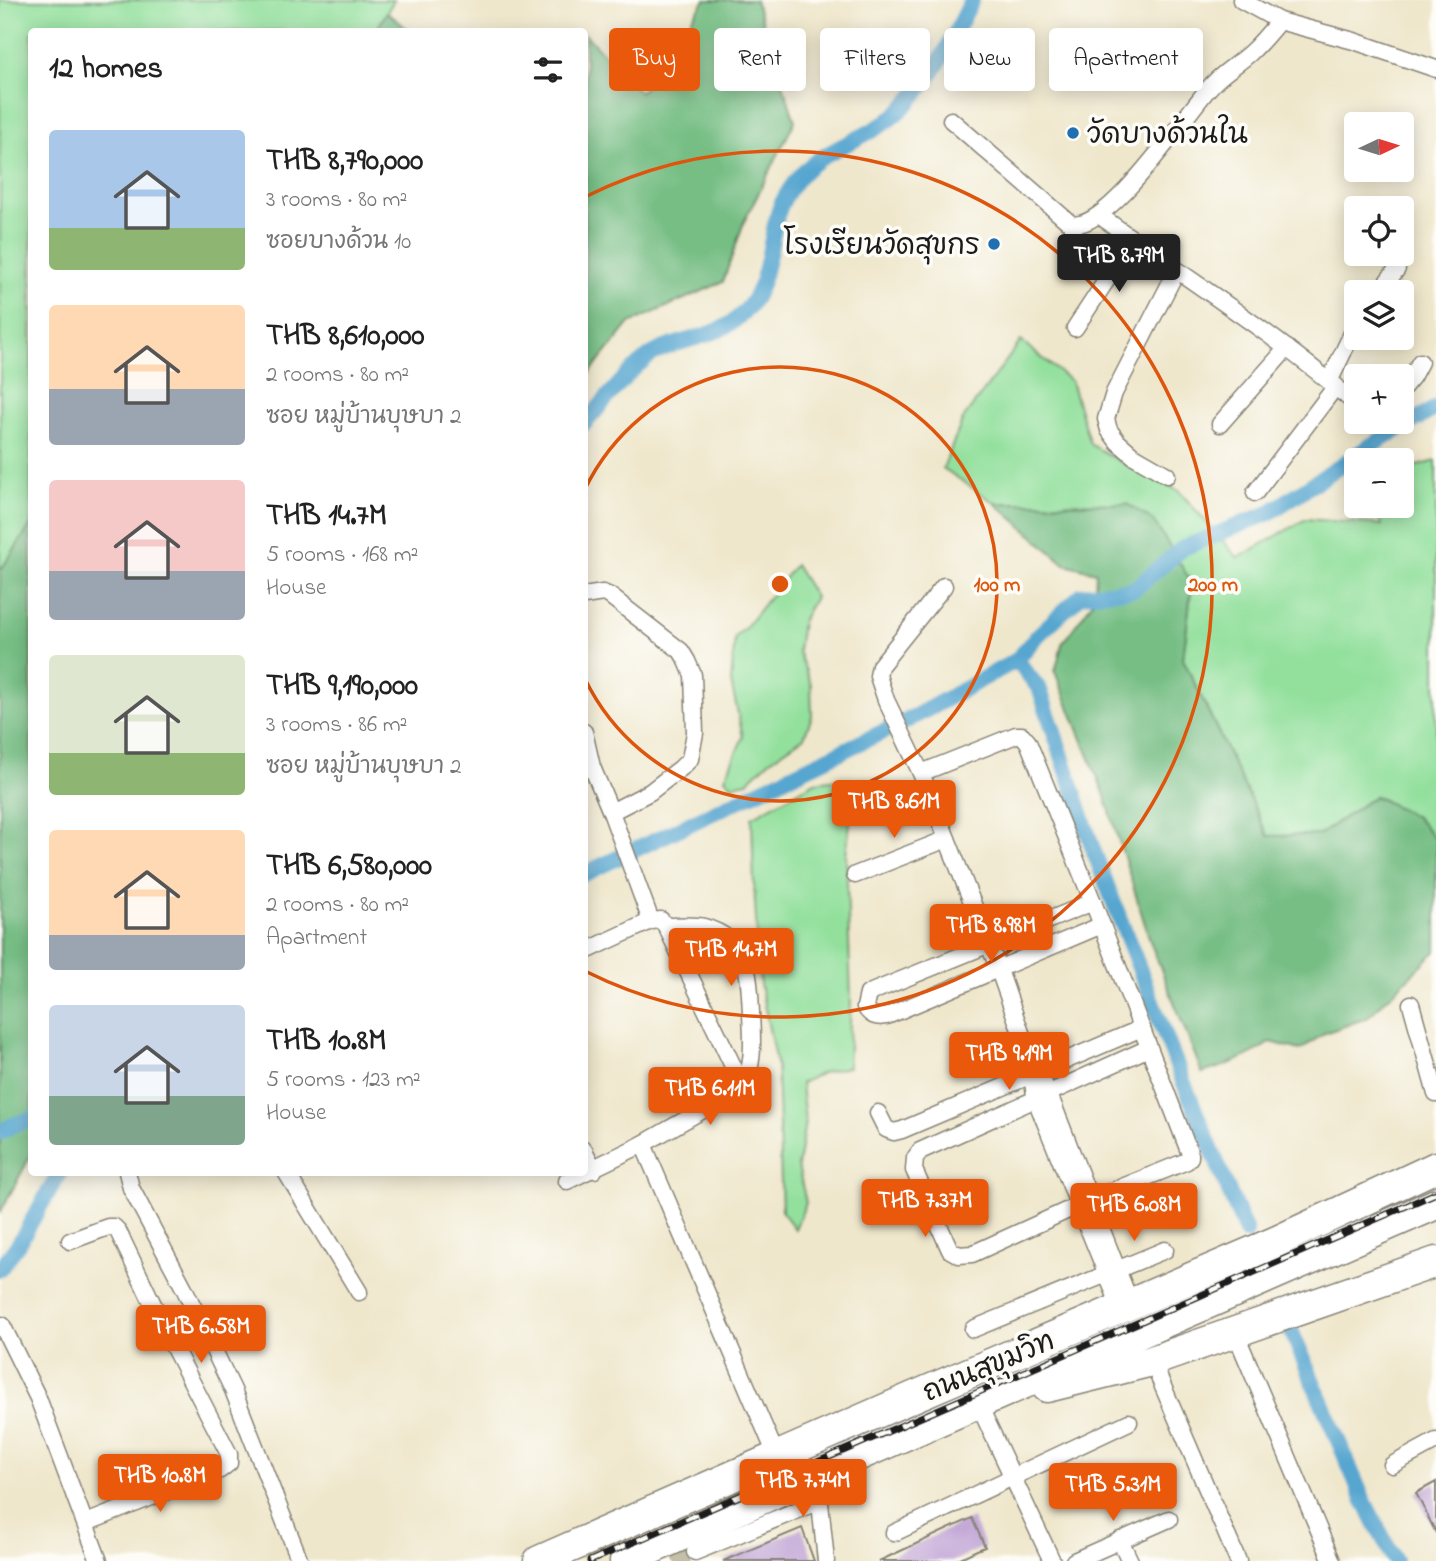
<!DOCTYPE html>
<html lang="en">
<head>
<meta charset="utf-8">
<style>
	body { margin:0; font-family:"Indie Flower","Playpen Sans Thai",sans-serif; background:#f6f6f6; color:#222; height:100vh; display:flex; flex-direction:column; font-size:26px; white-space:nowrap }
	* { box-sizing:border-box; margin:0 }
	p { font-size:23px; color:#767676 }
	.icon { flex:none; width:38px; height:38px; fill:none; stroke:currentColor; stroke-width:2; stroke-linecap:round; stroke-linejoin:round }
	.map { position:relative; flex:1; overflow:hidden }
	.panel { position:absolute; left:28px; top:28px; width:560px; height:1148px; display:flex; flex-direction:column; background:#fff; border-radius:7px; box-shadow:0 4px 18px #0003 }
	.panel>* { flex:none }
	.hud { position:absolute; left:609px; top:28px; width:665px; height:63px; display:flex; gap:14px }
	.needle { width:46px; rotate:86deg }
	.buttons { position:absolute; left:1344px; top:112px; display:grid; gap:14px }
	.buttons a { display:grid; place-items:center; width:70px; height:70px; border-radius:7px; background:#fff; box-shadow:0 4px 18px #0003; font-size:35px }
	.price { position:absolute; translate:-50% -60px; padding:0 16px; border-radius:7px; background:#ea580c; color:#fff; font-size:23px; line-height:46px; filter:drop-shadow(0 2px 4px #0008) }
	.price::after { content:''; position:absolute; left:50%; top:42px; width:21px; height:16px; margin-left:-10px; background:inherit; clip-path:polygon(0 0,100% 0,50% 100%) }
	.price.current { background:#222; color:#fff }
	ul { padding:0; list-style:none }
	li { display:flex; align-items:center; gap:21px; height:175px; padding:0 21px }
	li span { display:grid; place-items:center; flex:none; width:196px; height:140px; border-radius:7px; color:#555 }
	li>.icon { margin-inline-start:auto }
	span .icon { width:84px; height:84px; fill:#fffc; stroke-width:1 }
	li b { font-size:30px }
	h2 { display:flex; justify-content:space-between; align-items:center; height:84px; padding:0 21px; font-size:30px }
	.tag { padding:0 24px; border-radius:7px; background:#fff; box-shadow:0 4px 18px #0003; font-size:24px; line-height:63px }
	.tag.current { background:#ea580c; color:#fff }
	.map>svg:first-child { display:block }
</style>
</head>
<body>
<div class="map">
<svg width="1436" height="1561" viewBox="0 0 1436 1561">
	<rect width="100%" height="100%" fill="#fdfcf7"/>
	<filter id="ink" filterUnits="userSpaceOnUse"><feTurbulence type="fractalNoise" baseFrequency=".0143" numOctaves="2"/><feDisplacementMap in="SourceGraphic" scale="14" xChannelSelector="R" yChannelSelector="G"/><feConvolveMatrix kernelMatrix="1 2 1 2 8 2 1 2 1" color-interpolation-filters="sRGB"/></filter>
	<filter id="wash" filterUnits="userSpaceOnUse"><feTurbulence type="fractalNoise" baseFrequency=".00686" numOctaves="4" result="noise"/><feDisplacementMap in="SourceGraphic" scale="28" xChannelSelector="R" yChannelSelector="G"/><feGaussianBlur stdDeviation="1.57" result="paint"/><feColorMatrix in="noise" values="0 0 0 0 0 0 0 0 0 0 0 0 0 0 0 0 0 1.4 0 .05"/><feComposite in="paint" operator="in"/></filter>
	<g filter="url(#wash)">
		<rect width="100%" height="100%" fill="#efe7cc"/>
		<g fill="#93e09d" stroke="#587e5c" stroke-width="2">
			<polygon points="0,0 394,0 376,31 32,32 31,525 0,571"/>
			<polygon points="1021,341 1071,381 1090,444 1131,467 1179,491 1238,558 1306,519 1382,525 1375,506 1402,506 1402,470 1436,461 1436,840 1416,817 1375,796 1319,835 1268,836 1183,659 1192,584 1127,504 995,503 943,468 963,419"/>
			<polygon points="795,565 815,597 802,621 798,651 811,684 812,716 804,737 769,761 747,782 732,785 725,778 743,737 731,682 735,637 745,628"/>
			<polygon points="839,779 853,800 846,854 851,1000 848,1067 824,1072 801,1083 805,1122 798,1166 806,1203 795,1229 782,1212 777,1068 760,984 754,886 752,817 815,782"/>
		</g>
		<g fill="#76be84" stroke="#496d50" stroke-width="2">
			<polygon points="705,0 755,0 795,121 744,222 723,282 630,323 585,379 585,34 640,93"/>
			<polygon points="387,12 410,31 376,31"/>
			<path d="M995 503 1127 504 1153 520 1192 583 1183 659 1268 836 1319 835 1375 796 1416 817 1436 840V951L1367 1018 1325 1033 1300 1050 1271 1042C1249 1057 1228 1066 1202 1073L1151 944 1105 796 1055 672 1062 644 1094 600 1096 572 1065 564Z"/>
			<polygon points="31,525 32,1153 0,1213 0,571"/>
		</g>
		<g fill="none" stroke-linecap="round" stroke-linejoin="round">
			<g stroke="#56a6d0" stroke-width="16">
				<path d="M584 424C606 401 632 363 660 350 684 339 713 337 734 321 771 294 766 249 779 210 782 201 789 190 795 182 815 153 855 143 883 124 927 94 949 46 972 0"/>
				<polyline points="1017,660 1040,690 1094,852 1183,1081 1246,1232"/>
				<polyline points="584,874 910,719 1017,660 1035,638 1081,595 1134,589 1183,548 1269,513 1370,446 1436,408"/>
				<polyline points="0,1132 13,1125 32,1119"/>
				<polyline points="0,1269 19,1243 60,1172"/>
				<polyline points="1290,1328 1364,1501 1395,1561"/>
			</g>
		</g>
		<g id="blocks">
			<g fill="#bc9dd3">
				<polygon points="1436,1482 1436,1533 1416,1493"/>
				<polygon points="972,1518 985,1547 977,1550 954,1561 879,1561"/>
				<polygon points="802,1528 814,1561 723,1561"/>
			</g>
		</g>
	</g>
	<g filter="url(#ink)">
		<use href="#blocks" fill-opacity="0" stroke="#868274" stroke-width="2"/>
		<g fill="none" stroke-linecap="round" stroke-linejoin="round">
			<polyline stroke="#c5bea9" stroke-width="16" stroke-dasharray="16 8" stroke-linecap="butt" points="673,1561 695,1552"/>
			<g stroke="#868274" stroke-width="19">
				<g id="street">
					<polyline points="1241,0 1279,21 1354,41 1436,69"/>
					<path d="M951 120 1071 224C1107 233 1185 115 1209 88 1220 74 1237 65 1250 53 1261 43 1270 32 1279 21"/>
					<path d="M1099 215C1185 278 1276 334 1356 404"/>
					<polyline points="1379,292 1397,269"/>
					<polyline points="1075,328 1133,240"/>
					<polyline points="1330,380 1356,325"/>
					<polyline points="1402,389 1412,377 1420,362"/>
					<polyline points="1220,424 1287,348"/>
					<polyline points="1167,475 1134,456 1118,442 1109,430 1106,419 1114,393 1177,270"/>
					<polyline points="1255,493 1336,386"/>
					<polyline points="944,586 880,666 878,676 886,700 921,773 999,970 1026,1047 1049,1094 1131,1305"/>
					<polyline points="584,596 603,593 610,596 681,651 687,661 693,675 695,733 690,759 681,768 650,792 611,812 651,921"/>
					<polyline points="584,732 592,767 611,812"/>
					<polyline points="921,773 1016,735 1022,735 1028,742 1093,902 1190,1154 1190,1157 1187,1161 1090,1200 972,1254 959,1255 950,1250 914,1170 915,1158 920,1151 1149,1048"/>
					<polyline points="855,875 947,839"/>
					<path d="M1093 902 874 991 868 994 865 1007C871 1016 876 1018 887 1016L1102 925"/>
					<path d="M666 926C678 926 693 924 704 927 749 940 749 973 751 1013 752 1039 755 1062 743 1087"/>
					<polyline points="584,952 651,921 661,920 666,926 743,1087 643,1144 777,1457"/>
					<polyline points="1411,1004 1436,1094"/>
					<polyline points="1030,1066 1036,1100 1121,1309"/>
					<polyline points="878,1113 886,1129 894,1132 902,1130 1142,1028"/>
					<polyline points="584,1150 594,1170"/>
					<polyline points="127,1172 131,1188 184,1288 233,1390 300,1561"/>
					<polyline points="286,1172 359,1292"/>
					<polyline points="567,1181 643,1144"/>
					<polyline points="70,1241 108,1227 114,1227 118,1231 171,1342 229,1454 229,1463 220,1470 86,1523"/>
					<polyline points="2,1325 38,1398 99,1561"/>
					<polyline points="973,1329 1165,1250"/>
					<polyline points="1235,1332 1332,1561"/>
					<polyline points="1152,1361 1238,1561"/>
					<polyline points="978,1403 1052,1561"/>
					<polyline points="1392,1465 1436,1441"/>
					<polyline points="819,1493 826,1561"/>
					<polyline points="894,1533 1129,1422"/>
					<polyline points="1120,1540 1130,1561"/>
					<polyline points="695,1552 820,1501"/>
					<polyline points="1074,1561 1169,1519"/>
				</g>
			</g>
			<g stroke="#868274" stroke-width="33">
				<g id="highway">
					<polyline points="1047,1387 1152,1361 1436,1262"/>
					<polyline points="539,1561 913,1397 1275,1242 1436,1167"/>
					<polyline points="625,1561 818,1473 1436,1204"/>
				</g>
			</g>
			<use href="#street" stroke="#fff" stroke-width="16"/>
			<use href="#highway" stroke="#fff" stroke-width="30"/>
			<g stroke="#1c1c1c" stroke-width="7">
				<polyline id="rail" points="590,1561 1436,1193"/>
			</g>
			<use href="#rail" stroke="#fdfcf7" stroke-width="4.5" stroke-dasharray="13" stroke-linecap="butt"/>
		</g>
	</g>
	<g fill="none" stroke="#de560d" stroke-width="3.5">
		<path d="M585 489A217 217 0 1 1 585 679"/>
		<path d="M587 196A433 433 0 1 1 587 972"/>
	</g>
	<g fill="#1f6fb2" stroke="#fdfcf7" stroke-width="2.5">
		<circle cx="1073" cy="133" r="7"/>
		<circle cx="994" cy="244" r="7"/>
	</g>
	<g text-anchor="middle" stroke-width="7" stroke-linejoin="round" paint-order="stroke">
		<g font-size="28" fill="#1c1c1c" stroke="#fdfcf7" text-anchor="start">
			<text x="1087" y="143">วัดบางด้วนใน</text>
			<text x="980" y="254" text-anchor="end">โรงเรียนวัดสุขกร</text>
		</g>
		<g font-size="28" fill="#1c1c1c" stroke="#fdfcf7">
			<text transform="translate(988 1365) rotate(-23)" y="10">ถนนสุขุมวิท</text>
		</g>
	</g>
	<circle cx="780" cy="584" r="10" fill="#de560d" stroke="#fdfcf7" stroke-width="3.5"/>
	<g font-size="21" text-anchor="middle" font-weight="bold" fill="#de560d" stroke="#fdfcf7" stroke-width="7" stroke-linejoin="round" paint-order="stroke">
		<text x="997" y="591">100 m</text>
		<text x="1213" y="591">200 m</text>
	</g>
</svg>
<div class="buttons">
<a><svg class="needle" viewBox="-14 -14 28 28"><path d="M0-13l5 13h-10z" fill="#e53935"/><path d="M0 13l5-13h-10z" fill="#767676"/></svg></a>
<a><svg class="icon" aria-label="locate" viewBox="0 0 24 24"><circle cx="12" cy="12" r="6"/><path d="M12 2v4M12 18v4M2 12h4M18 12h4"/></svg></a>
<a><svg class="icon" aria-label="layers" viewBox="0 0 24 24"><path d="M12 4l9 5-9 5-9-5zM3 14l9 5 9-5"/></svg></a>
<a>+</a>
<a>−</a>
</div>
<b class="price current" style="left:1119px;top:294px">THB 8.79M</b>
<b class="price" style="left:894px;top:840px">THB 8.61M</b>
<b class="price" style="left:991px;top:964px">THB 8.98M</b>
<b class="price" style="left:731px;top:988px">THB 14.7M</b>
<b class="price" style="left:1009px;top:1092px">THB 9.19M</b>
<b class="price" style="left:710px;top:1127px">THB 6.11M</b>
<b class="price" style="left:925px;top:1239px">THB 7.37M</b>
<b class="price" style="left:1134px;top:1243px">THB 6.08M</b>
<b class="price" style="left:201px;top:1365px">THB 6.58M</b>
<b class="price" style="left:160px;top:1514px">THB 10.8M</b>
<b class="price" style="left:803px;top:1519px">THB 7.74M</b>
<b class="price" style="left:1113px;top:1523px">THB 5.31M</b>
<div class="hud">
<a class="tag current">Buy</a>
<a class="tag">Rent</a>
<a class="tag">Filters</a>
<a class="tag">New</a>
<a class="tag">Apartment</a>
</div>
<section class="panel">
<h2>12 homes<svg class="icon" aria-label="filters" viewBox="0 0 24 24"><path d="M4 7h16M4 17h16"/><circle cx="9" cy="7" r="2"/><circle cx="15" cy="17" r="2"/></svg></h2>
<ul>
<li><span style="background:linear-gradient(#a9c7e8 70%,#8fb573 0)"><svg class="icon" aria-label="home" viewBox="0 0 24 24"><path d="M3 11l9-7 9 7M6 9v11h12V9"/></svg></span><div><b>THB 8,790,000</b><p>3 rooms · 80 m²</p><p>ซอยบางด้วน 10</p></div></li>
<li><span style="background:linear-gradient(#ffd9b3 60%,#9aa5b1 0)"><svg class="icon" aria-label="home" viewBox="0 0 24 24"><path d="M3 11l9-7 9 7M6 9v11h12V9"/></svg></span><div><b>THB 8,610,000</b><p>2 rooms · 80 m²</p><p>ซอย หมู่บ้านบุษบา 2</p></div></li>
<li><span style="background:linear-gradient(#f6c9c9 65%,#9aa5b1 0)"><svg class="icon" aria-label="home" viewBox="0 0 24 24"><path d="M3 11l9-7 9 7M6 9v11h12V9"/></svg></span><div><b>THB 14.7M</b><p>5 rooms · 168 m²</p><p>House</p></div></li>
<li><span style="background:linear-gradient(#dfe7d0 70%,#8fb573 0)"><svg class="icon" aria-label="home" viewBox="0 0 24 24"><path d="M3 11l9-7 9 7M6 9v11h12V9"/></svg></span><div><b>THB 9,190,000</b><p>3 rooms · 86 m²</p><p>ซอย หมู่บ้านบุษบา 2</p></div></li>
<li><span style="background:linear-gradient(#ffd9b3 75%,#9aa5b1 0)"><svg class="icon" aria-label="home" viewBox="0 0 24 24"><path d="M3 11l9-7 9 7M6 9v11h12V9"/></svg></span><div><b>THB 6,580,000</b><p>2 rooms · 80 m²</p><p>Apartment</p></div></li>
<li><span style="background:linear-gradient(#c9d6e8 65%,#7fa58c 0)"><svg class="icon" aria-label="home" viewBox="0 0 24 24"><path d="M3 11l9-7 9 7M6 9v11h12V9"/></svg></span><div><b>THB 10.8M</b><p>5 rooms · 123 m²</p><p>House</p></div></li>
</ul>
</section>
</div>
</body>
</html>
